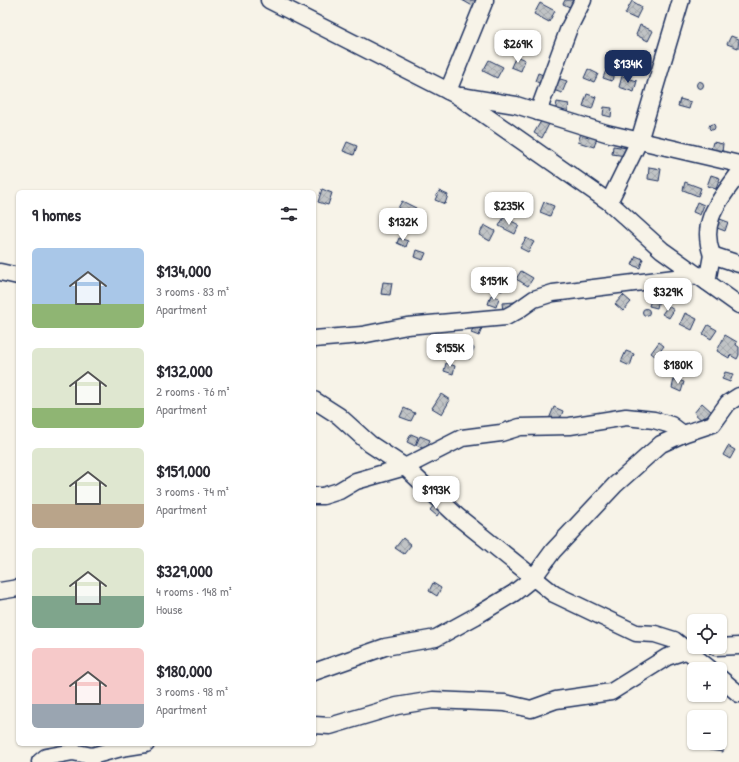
<!DOCTYPE html>
<html lang="en">
<head>
<meta charset="utf-8">
<style>
	body { margin:0; font-family:"Patrick Hand",sans-serif; background:#f2f2f3; color:#2b2b33; height:100vh; display:flex; flex-direction:column; font-size:15px; white-space:nowrap }
	* { box-sizing:border-box; margin:0 }
	p { font-size:13px; color:#7c7c81 }
	.icon { flex:none; width:22px; height:22px; fill:none; stroke:currentColor; stroke-width:2; stroke-linecap:round; stroke-linejoin:round }
	.map { position:relative; flex:1; overflow:hidden }
	.drawer { position:absolute; left:16px; top:190px; width:300px; height:556px; display:flex; flex-direction:column; background:#fff; border-radius:6px; box-shadow:0 1px 3px #0004 }
	.drawer>* { flex:none }
	.fabs { position:absolute; left:687px; top:614px; display:grid; gap:8px }
	.fabs a { display:grid; place-items:center; width:40px; height:40px; border-radius:6px; background:#fff; box-shadow:0 1px 3px #0004; font-size:20px }
	.price { position:absolute; translate:-50% -34px; padding:0 9px; border-radius:8px; background:#fff; color:#222; font-size:13px; line-height:26px; filter:drop-shadow(0 1px 2px #0008) }
	.price::after { content:''; position:absolute; left:50%; top:24px; width:12px; height:9px; margin-left:-6px; background:inherit; clip-path:polygon(0 0,100% 0,50% 100%) }
	.price.on { background:#1b2f5e; color:#fff }
	ul { padding:0; list-style:none }
	li { display:flex; align-items:center; gap:12px; height:100px; padding:0 16px }
	li span { display:grid; place-items:center; flex:none; width:112px; height:80px; border-radius:6px; color:#555 }
	li>.icon { margin-inline-start:auto }
	span .icon { width:48px; height:48px; fill:#fffc; stroke-width:1 }
	li b { font-size:17px }
	h2 { display:flex; justify-content:space-between; align-items:center; height:48px; padding:0 16px; font-size:17px }
	.map>svg:first-child { display:block }
</style>
</head>
<body>
<div class="map">
<svg width="739" height="762" viewBox="0 0 739 762">
	<defs>
		<pattern id="building-cross-hatch" width="8" height="8" patternUnits="userSpaceOnUse"><rect width="8" height="8" fill="#c0c3c5"/><path d="M0 0l8 8M0 8l8-8" fill="none" stroke="#a4a8ac"/></pattern>
	</defs>
	<rect width="100%" height="100%" fill="#f7f3e8"/>
	<filter id="ink" filterUnits="userSpaceOnUse"><feTurbulence type="fractalNoise" baseFrequency=".025" numOctaves="2"/><feDisplacementMap in="SourceGraphic" scale="8" xChannelSelector="R" yChannelSelector="G"/><feConvolveMatrix kernelMatrix="1 2 1 2 8 2 1 2 1" color-interpolation-filters="sRGB"/></filter>
	<g filter="url(#ink)">
		<g fill="url(#building-cross-hatch)" stroke="#1b2f5e">
			<polygon points="462,0 479,0 476,8"/>
			<polygon points="565,0 578,0 574,9 563,4"/>
			<polygon points="632,1 642,7 636,19 625,14"/>
			<polygon points="540,3 555,11 549,22 534,14"/>
			<polygon points="640,25 653,31 648,41 636,35"/>
			<polygon points="731,36 739,39 738,48 727,44"/>
			<polygon points="525,37 532,39 529,46 523,43"/>
			<polygon points="516,56 525,60 521,71 511,67"/>
			<polygon points="489,60 503,67 497,78 483,71"/>
			<polygon points="588,69 598,74 594,82 584,78"/>
			<polygon points="606,70 614,73 612,81 603,78"/>
			<polygon points="538,73 546,76 543,85 535,81"/>
			<polygon points="622,76 637,81 634,92 619,87"/>
			<polygon points="557,78 567,81 562,93 553,90"/>
			<circle cx="700" cy="85" r="3.5"/>
			<polygon points="587,94 596,97 592,109 583,106"/>
			<polygon points="680,99 691,102 689,109 678,106"/>
			<polygon points="557,102 569,104 567,114 555,112"/>
			<polygon points="604,107 612,108 611,117 603,115"/>
			<polygon points="544,116 551,120 542,138 534,133"/>
			<circle cx="712" cy="127" r="3"/>
			<polygon points="581,133 597,138 594,147 578,142"/>
			<polygon points="347,142 357,146 354,155 343,151"/>
			<polygon points="713,142 723,144 722,152 711,149"/>
			<polygon points="613,146 627,148 626,156 612,154"/>
			<polygon points="649,167 661,169 659,181 648,179"/>
			<polygon points="711,175 720,178 716,189 707,186"/>
			<polygon points="685,182 701,188 698,196 683,190"/>
			<polygon points="322,189 332,193 328,205 318,202"/>
			<polygon points="439,191 448,195 445,204 435,200"/>
			<polygon points="402,201 416,208 409,222 394,215"/>
			<polygon points="544,202 554,206 550,216 540,212"/>
			<polygon points="697,202 704,205 700,215 693,212"/>
			<polygon points="504,217 519,225 515,234 499,226"/>
			<polygon points="720,219 728,222 725,231 717,228"/>
			<polygon points="484,225 495,231 490,241 479,235"/>
			<polygon points="399,238 408,241 406,247 397,243"/>
			<polygon points="526,238 534,242 528,252 520,248"/>
			<polygon points="417,250 426,253 423,260 415,257"/>
			<polygon points="636,256 643,259 640,268 632,265"/>
			<polygon points="521,271 533,278 528,286 516,279"/>
			<polygon points="500,275 508,279 502,291 494,287"/>
			<polygon points="383,282 392,283 390,295 381,294"/>
			<polygon points="491,295 499,298 496,307 488,304"/>
			<polygon points="623,295 631,302 623,311 615,304"/>
			<polygon points="652,297 659,299 657,308 649,306"/>
			<polygon points="515,302 516,310 503,311 502,303"/>
			<polygon points="668,306 674,310 669,318 662,314"/>
			<circle cx="646" cy="312" r="3.5"/>
			<polygon points="685,313 697,319 692,330 680,324"/>
			<polygon points="474,325 482,328 479,336 471,333"/>
			<polygon points="708,325 717,330 711,339 703,334"/>
			<polygon points="725,335 737,342 736,345 739,347 739,355 737,359 730,355 729,358 717,351"/>
			<polygon points="659,342 664,346 656,357 651,353"/>
			<polygon points="465,344 474,348 469,359 459,355"/>
			<polygon points="626,351 634,354 630,366 621,362"/>
			<polygon points="446,363 455,366 453,374 444,371"/>
			<polygon points="725,372 733,374 730,382 722,379"/>
			<polygon points="674,379 684,382 681,392 672,388"/>
			<polygon points="441,394 450,400 442,414 432,408"/>
			<polygon points="702,403 712,412 704,422 694,413"/>
			<polygon points="554,407 563,411 559,422 549,419"/>
			<polygon points="404,408 415,413 411,421 400,417"/>
			<polygon points="411,434 418,437 415,446 407,442"/>
			<polygon points="420,436 430,440 426,450 416,445"/>
			<polygon points="728,446 735,450 730,459 723,455"/>
			<polygon points="434,505 441,510 437,516 430,510"/>
			<polygon points="403,538 411,545 404,554 395,548"/>
			<polygon points="433,583 441,588 437,596 429,591"/>
			<polygon points="720,737 725,738 723,752 709,750 710,743 720,743"/>
		</g>
		<g fill="none" stroke-linecap="round" stroke-linejoin="round">
			<g stroke="#1b2f5e" stroke-width="19">
				<g id="minor">
					<polyline points="269,0 456,95 609,202 662,250 739,305"/>
					<polyline points="448,91 485,0"/>
					<polyline points="461,96 516,105 606,133 739,164"/>
					<polyline points="538,112 569,28 583,0"/>
					<polyline points="609,202 639,141 681,0"/>
					<path d="M712 255C699 221 720 200 739 173"/>
					<polyline points="0,272 18,276"/>
					<polyline points="707,282 712,255 739,264"/>
					<polyline points="314,339 362,335 407,326 506,317 517,311 534,299 553,293 699,275"/>
					<polyline points="314,400 339,416 370,444 405,467 457,516 554,594 636,633 655,634 674,640 710,669"/>
					<polyline points="314,496 323,496 339,491 356,481 405,467 462,438 501,433 520,427 570,426 626,417 654,420 671,425 683,434 713,424 728,403 739,396"/>
					<polyline points="0,591 18,588"/>
					<polyline points="716,647 739,646"/>
					<polyline points="314,672 385,647 436,638 476,616 514,593 534,577 553,551 615,485 661,444 683,434"/>
					<polyline points="720,678 739,694"/>
					<polyline points="314,725 330,726 397,706 433,700 505,703 531,709 556,700 611,692 667,657 695,648"/>
					<polyline points="40,762 46,757 73,752 92,756 121,748 146,744"/>
				</g>
			</g>
			<use href="#minor" stroke="#f7f3e8" stroke-width="16"/>
		</g>
	</g>
</svg>
<div class="fabs">
<a><svg class="icon" aria-label="locate" viewBox="0 0 24 24"><circle cx="12" cy="12" r="6"/><path d="M12 2v4M12 18v4M2 12h4M18 12h4"/></svg></a>
<a>+</a>
<a>−</a>
</div>
<b class="price" style="left:518px;top:64px">$269K</b>
<b class="price on" style="left:628px;top:84px">$134K</b>
<b class="price" style="left:509px;top:226px">$235K</b>
<b class="price" style="left:403px;top:242px">$132K</b>
<b class="price" style="left:494px;top:301px">$151K</b>
<b class="price" style="left:668px;top:312px">$329K</b>
<b class="price" style="left:450px;top:368px">$155K</b>
<b class="price" style="left:678px;top:385px">$180K</b>
<b class="price" style="left:436px;top:510px">$193K</b>
<section class="drawer">
<h2>9 homes<svg class="icon" aria-label="filters" viewBox="0 0 24 24"><path d="M4 7h16M4 17h16"/><circle cx="9" cy="7" r="2"/><circle cx="15" cy="17" r="2"/></svg></h2>
<ul>
<li><span style="background:linear-gradient(#a9c7e8 70%,#8fb573 0)"><svg class="icon" aria-label="home" viewBox="0 0 24 24"><path d="M3 11l9-7 9 7M6 9v11h12V9"/></svg></span><div><b>$134,000</b><p>3 rooms · 83 m²</p><p>Apartment</p></div></li>
<li><span style="background:linear-gradient(#dfe7d0 75%,#8fb573 0)"><svg class="icon" aria-label="home" viewBox="0 0 24 24"><path d="M3 11l9-7 9 7M6 9v11h12V9"/></svg></span><div><b>$132,000</b><p>2 rooms · 76 m²</p><p>Apartment</p></div></li>
<li><span style="background:linear-gradient(#dfe7d0 70%,#b9a48a 0)"><svg class="icon" aria-label="home" viewBox="0 0 24 24"><path d="M3 11l9-7 9 7M6 9v11h12V9"/></svg></span><div><b>$151,000</b><p>3 rooms · 74 m²</p><p>Apartment</p></div></li>
<li><span style="background:linear-gradient(#dfe7d0 60%,#7fa58c 0)"><svg class="icon" aria-label="home" viewBox="0 0 24 24"><path d="M3 11l9-7 9 7M6 9v11h12V9"/></svg></span><div><b>$329,000</b><p>4 rooms · 148 m²</p><p>House</p></div></li>
<li><span style="background:linear-gradient(#f6c9c9 70%,#9aa5b1 0)"><svg class="icon" aria-label="home" viewBox="0 0 24 24"><path d="M3 11l9-7 9 7M6 9v11h12V9"/></svg></span><div><b>$180,000</b><p>3 rooms · 98 m²</p><p>Apartment</p></div></li>
</ul>
</section>
</div>
</body>
</html>
